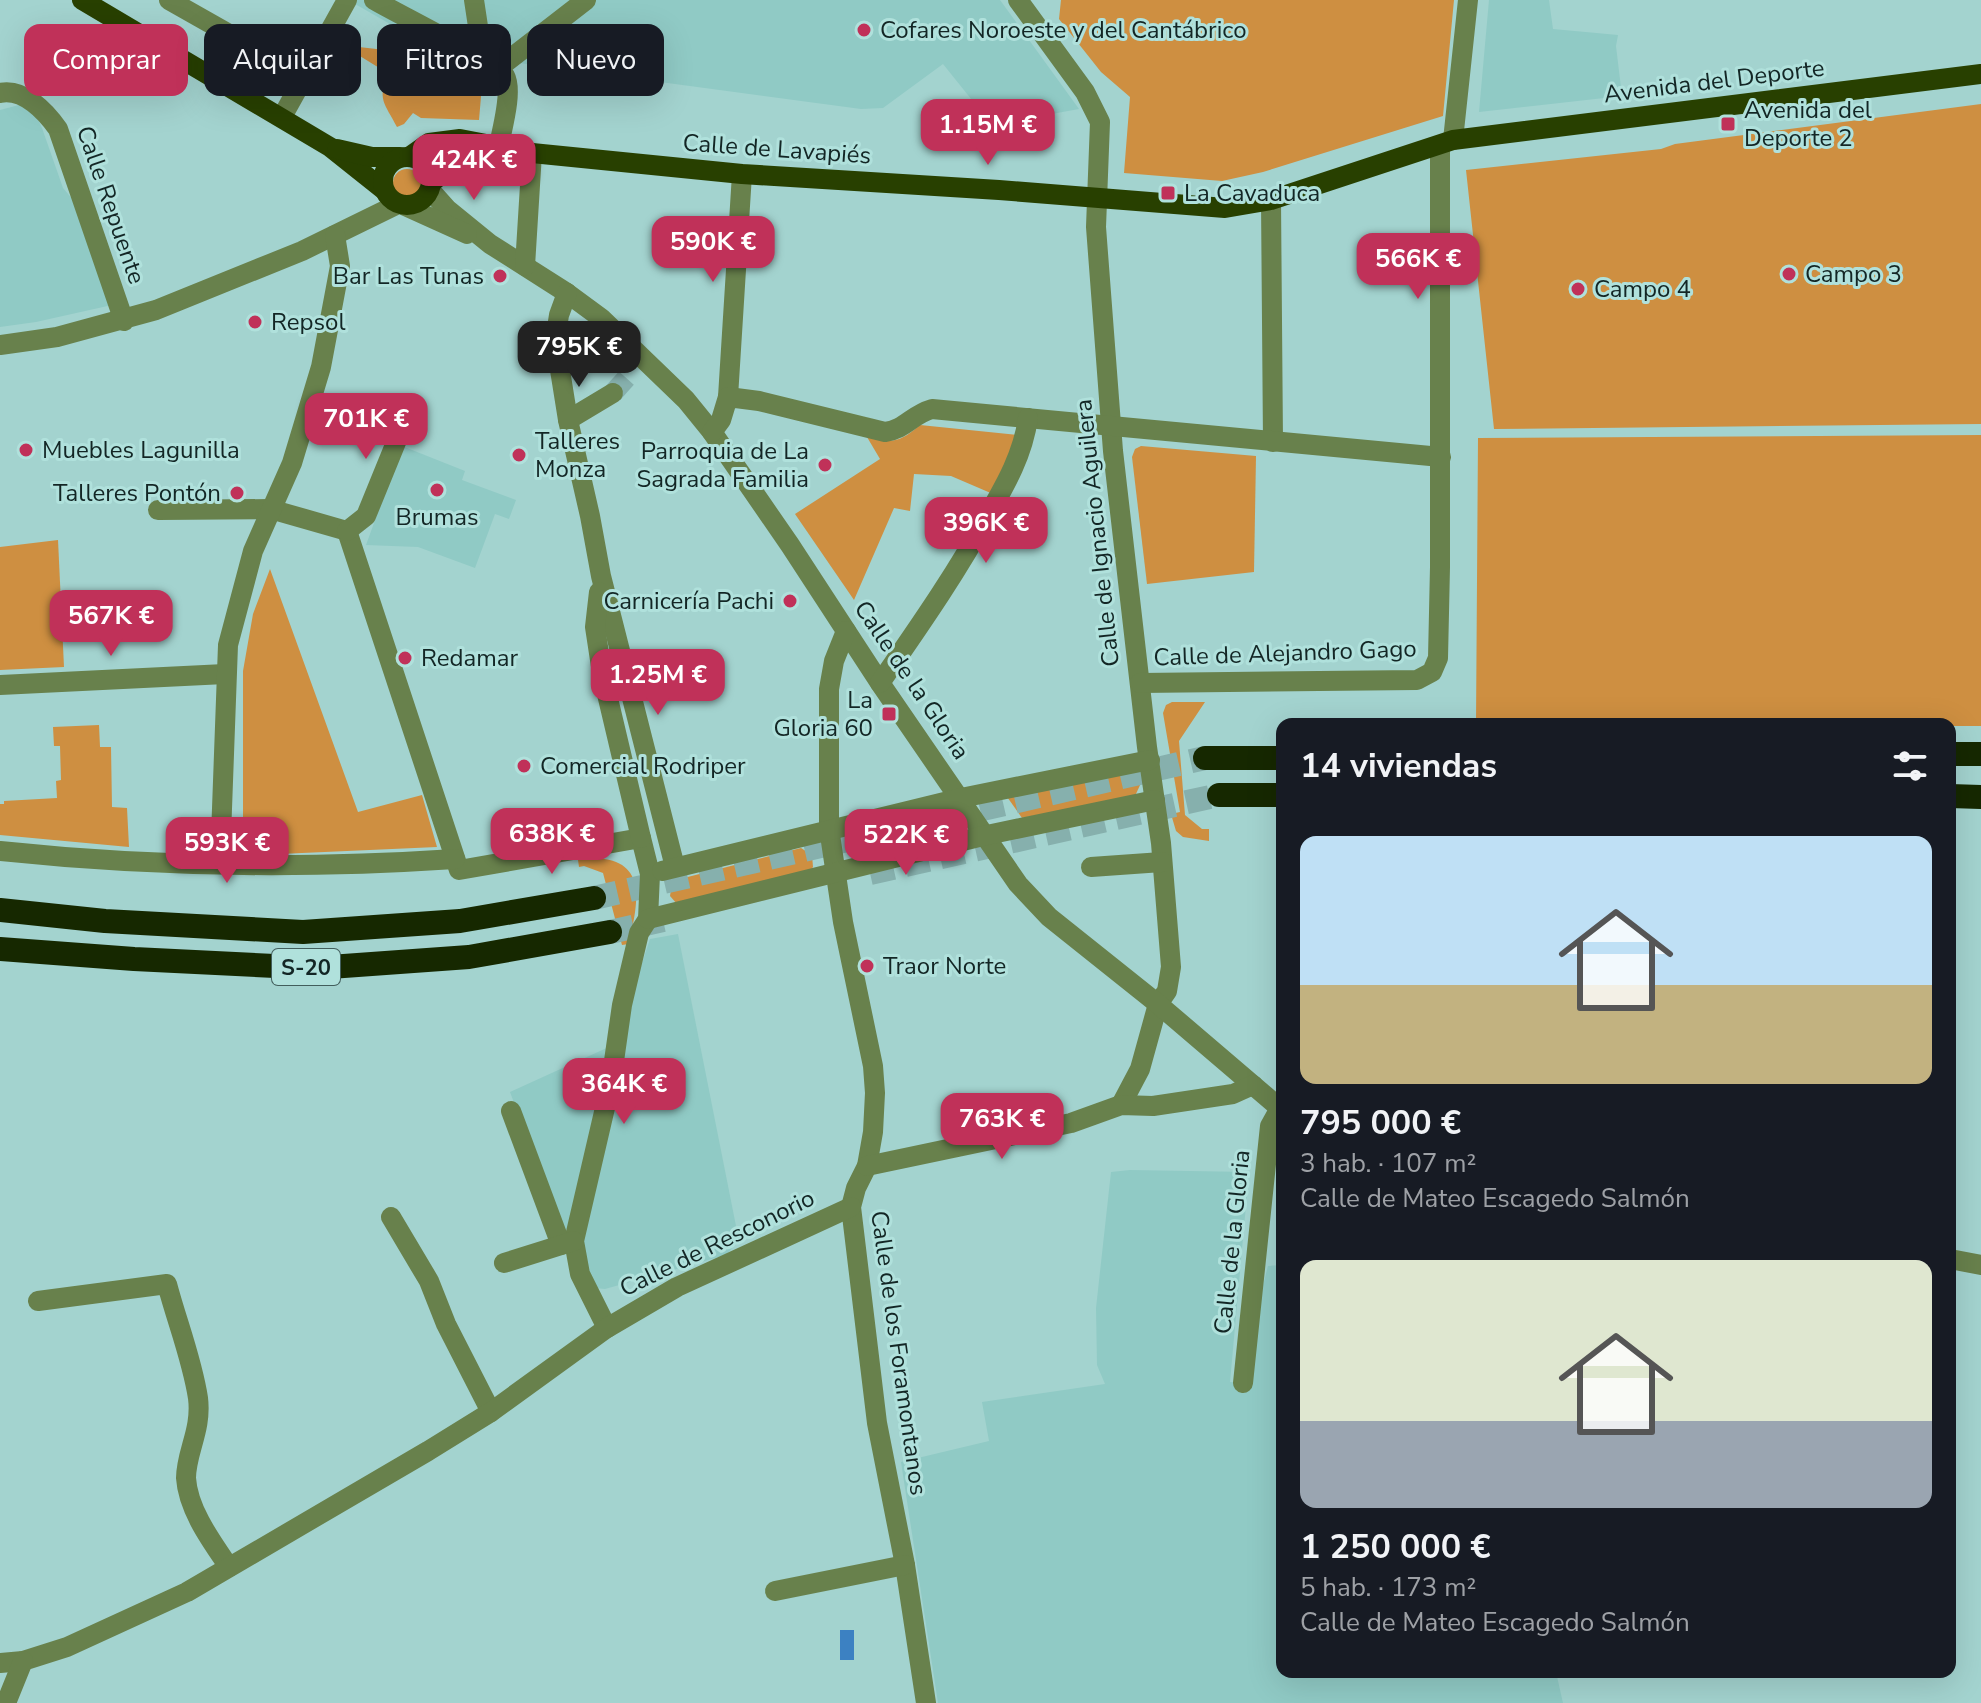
<!DOCTYPE html>
<html lang="es">
<head>
<meta charset="utf-8">
<style>
	body { margin:0; font-family:"Nunito Sans",sans-serif; background:#20242c; color:#f1f3f6; height:100vh; display:flex; flex-direction:column; font-size:30px; white-space:nowrap }
	* { box-sizing:border-box; margin:0 }
	p { font-size:26px; color:#9ea1a6 }
	.icon { flex:none; width:44px; height:44px; fill:none; stroke:currentColor; stroke-width:2; stroke-linecap:round; stroke-linejoin:round }
	.map { position:relative; flex:1; overflow:hidden }
	.sheet { position:absolute; left:1276px; top:718px; width:680px; height:960px; display:flex; flex-direction:column; background:#171b24; border-radius:16px; box-shadow:0 8px 32px #0002 }
	.sheet>* { flex:none }
	.top-card { position:absolute; left:24px; top:24px; width:760px; height:72px; display:flex; gap:16px }
	.price { position:absolute; translate:-50% -68px; padding:0 18px; border-radius:16px; background:#c03159; color:#fff; font-size:26px; line-height:52px; filter:drop-shadow(0 2px 4px #0008) }
	.price::after { content:''; position:absolute; left:50%; top:48px; width:24px; height:18px; margin-left:-12px; background:inherit; clip-path:polygon(0 0,100% 0,50% 100%) }
	.price.on { background:#222; color:#fff }
	ul { padding:0; list-style:none }
	li { display:grid; align-content:center; gap:16px; height:424px; padding:0 24px }
	li span { display:grid; place-items:center; height:248px; border-radius:16px; color:#555 }
	li>.icon { margin-inline-start:auto }
	span .icon { width:144px; height:144px; fill:#fffc; stroke-width:1 }
	li b { font-size:34px }
	h2 { display:flex; justify-content:space-between; align-items:center; height:96px; padding:0 24px; font-size:34px }
	.tag { padding:0 28px; border-radius:16px; background:#171b24; box-shadow:0 8px 32px #0002; font-size:28px; line-height:72px }
	.tag.on { background:#c03159; color:#fff }
	.map>svg:first-child { display:block }
</style>
</head>
<body>
<div class="map">
<svg width="1981" height="1703" viewBox="0 0 1981 1703">
	<rect width="100%" height="100%" fill="#a3d3cf"/>
	<g fill="#90cac5">
		<polygon points="348,0 1000,0 1079,109 992,125 943,64 883,108 861,109 505,61 434,49"/>
		<polygon points="1489,0 1549,0 1553,29 1618,35 1616,46 1622,96 1479,112"/>
		<polygon points="19,105 34,111 42,128 63,188 74,201 112,305 36,322 0,327 0,110"/>
		<polygon points="402,446 465,471 462,480 516,500 509,519 495,514 475,568 418,547 366,545"/>
		<polygon points="678,934 739,1241 726,1255 605,1289 595,1288 588,1279 582,1230 633,990 650,939"/>
		<polygon points="611,1046 569,1229 561,1229 510,1092"/>
		<polygon points="1130,1170 1249,1172 1230,1382 1251,1384 1261,1293 1268,1266 1282,1265 1282,1672 1556,1672 1563,1703 938,1703 901,1462 989,1441 982,1402 1105,1384 1097,1365 1096,1308 1111,1172"/>
	</g>
	<g fill="#ce8f41">
		<polygon points="1061,0 1454,0 1443,116 1263,172 1222,181 1124,173 1130,97 1101,72 1059,19"/>
		<path d="M418 46 482 85 479 120 421 118 413 113 404 124 397 127C385 104 376 98 389 74L355 53 359 47 385 50 391 61Z"/>
		<polygon points="1981,104 1981,424 1494,429 1466,170 1661,149 1675,144"/>
		<circle cx="407" cy="183" r="14"/>
		<path d="M920 425 1019 435 993 494 951 476 914 474 910 511 894 508 854 600 795 514 880 459 867 437C893 443 899 443 920 425Z"/>
		<polygon points="1981,435 1981,726 1950,726 1950,724 1476,724 1478,438"/>
		<polygon points="1141,446 1256,456 1254,572 1147,584 1132,457 1135,449"/>
		<polygon points="58,540 64,667 0,670 0,547"/>
		<polygon points="270,569 358,812 422,795 437,847 257,855 249,852 243,842 243,671 253,614"/>
		<polygon points="1172,702 1205,702 1179,741 1185,815 1202,829 1209,829 1209,841 1183,837 1176,831 1171,814 1180,812 1163,713 1166,705"/>
		<polygon points="99,725 100,747 111,747 112,807 127,808 129,847 0,835 0,804 4,804 4,801 57,798 56,781 61,780 60,746 54,746 53,727"/>
		<polygon points="1130,771 1138,776 1141,783 1135,796 1022,818 1005,794"/>
		<path d="M938 812 949 815 952 819C954 836 940 837 927 842L921 816Z"/>
		<polygon points="909,818 914,845 857,859 850,854 847,842 853,834"/>
		<polygon points="801,848 812,855 813,867 810,871 677,904 670,896 672,884 676,880"/>
		<path d="M595 858C650 860 637 906 629 944L622 945 603 873 584 866 579 867 578 860Z"/>
	</g>
	<rect fill="#3c81c2" x="840" y="1630" width="14" height="30"/>
	<g fill="none" stroke-linecap="round" stroke-linejoin="round">
		<polyline stroke="#86b0ad" stroke-width="20" stroke-dasharray="20 10" stroke-linecap="butt" points="613,393 631,373"/>
		<g stroke="#86b0ad" stroke-width="24" stroke-dasharray="24 12" stroke-linecap="butt">
			<polyline points="870,873 1219,795"/>
			<polyline points="594,898 1205,758"/>
			<polyline points="610,932 663,920"/>
		</g>
		<g stroke="#68814c" stroke-width="20">
			<polyline points="169,0 305,77"/>
			<path d="M374 0C394 12 497 63 505 76 513 91 502 129 499 145"/>
			<polyline points="1018,0 1085,92 1100,122 1096,227 1113,451 1147,747 1161,843 1171,967 1167,991 1158,1004 1140,1069 1121,1105"/>
			<polyline points="470,53 479,33 474,0"/>
			<polyline points="497,69 586,0"/>
			<path d="M0 93C24 88 46 112 58 129L124 321"/>
			<polyline points="282,117 347,0"/>
			<polyline points="1453,140 1468,0"/>
			<polyline points="430,190 447,209 490,244 567,293 601,318 686,400 712,432 790,545 880,683 1018,884 1049,917 1158,1004 1282,1110"/>
			<polyline points="1271,200 1273,442"/>
			<polyline points="405,206 467,234"/>
			<polyline points="525,266 532,153"/>
			<polyline points="567,293 559,315 557,328 560,370 568,420 590,516 601,576 675,867"/>
			<polyline points="0,345 57,337 156,310 302,251 398,204"/>
			<polyline points="728,397 742,174"/>
			<polyline points="568,420 613,393"/>
			<path d="M712 432 721 420 728 397 759 401 885 432C906 429 911 415 932 409L1441 457"/>
			<polyline points="158,510 270,509 347,531"/>
			<polyline points="347,531 459,870 641,838 650,874 648,919 639,933 622,1005 611,1082 574,1241 580,1274 607,1328"/>
			<polyline points="347,531 366,516 410,408"/>
			<polyline points="599,592 595,627 602,673 641,838"/>
			<polyline points="846,631 834,661 829,689 829,828 843,922 873,1066 875,1093 873,1132 867,1166 856,1188 851,1207 877,1423 905,1565 926,1703"/>
			<path d="M880 683C918 628 956 574 988 515 1006 484 1023 454 1028 418"/>
			<polyline points="1140,683 1417,680 1432,672 1438,658 1440,567 1440,145"/>
			<polyline points="0,685 225,674"/>
			<path d="M0 851C150 867 304 869 455 859"/>
			<polyline points="220,863 228,645 253,551 292,463 321,367 340,266 335,235"/>
			<polyline points="1091,867 1162,862"/>
			<polyline points="662,871 961,798 1150,760"/>
			<polyline points="648,919 987,835 1155,800"/>
			<polyline points="511,1111 561,1245"/>
			<polyline points="867,1166 1071,1123 1121,1105 1153,1106 1233,1094 1253,1085"/>
			<polyline points="391,1217 429,1281 446,1324 491,1412"/>
			<polyline points="1950,1259 1981,1265"/>
			<polyline points="504,1263 574,1241"/>
			<path d="M38 1301 167 1284C177 1322 192 1359 198 1398 202 1430 186 1452 186 1478 188 1510 212 1542 229 1567"/>
			<polyline points="1243,1383 1270,1126 1280,1108"/>
			<polyline points="775,1591 905,1565"/>
			<polyline points="0,1663 23,1661 67,1647 187,1592 428,1451 491,1412 607,1328 677,1287 851,1207"/>
			<polyline points="6,1703 23,1661"/>
		</g>
		<g stroke="#284000" stroke-width="20">
			<polyline points="82,0 330,147 384,190"/>
			<polyline points="337,149 372,157 400,157"/>
			<circle cx="407" cy="181" r="24"/>
			<polyline points="409,157 429,143 460,139 532,153 742,174 999,190 1225,208 1271,200 1453,140 1981,74"/>
			<path d="M432 182C456 162 470 155 501 152"/>
		</g>
		<g stroke="#162800" stroke-width="24">
			<polyline points="1950,754 1981,754"/>
			<polyline points="1205,758 1282,758"/>
			<polyline points="1219,795 1282,795"/>
			<polyline points="1950,796 1981,797"/>
			<polyline points="0,910 105,921 303,932 460,921 594,898"/>
			<polyline points="0,949 134,959 316,968 469,957 610,932"/>
		</g>
	</g>
	<g fill="#c03159" stroke="#b0e1dc" stroke-width="3">
		<circle cx="864" cy="30" r="8"/>
		<rect x="1720" y="116" width="16" height="16" rx="4"/>
		<rect x="1160" y="185" width="16" height="16" rx="4"/>
		<circle cx="1789" cy="274" r="8"/>
		<circle cx="500" cy="276" r="8"/>
		<circle cx="1578" cy="289" r="8"/>
		<circle cx="255" cy="322" r="8"/>
		<circle cx="26" cy="450" r="8"/>
		<circle cx="519" cy="455" r="8"/>
		<circle cx="825" cy="465" r="8"/>
		<circle cx="437" cy="490" r="8"/>
		<circle cx="237" cy="493" r="8"/>
		<circle cx="790" cy="601" r="8"/>
		<circle cx="405" cy="658" r="8"/>
		<rect x="881" y="706" width="16" height="16" rx="4"/>
		<circle cx="524" cy="766" r="8"/>
		<circle cx="867" cy="966" r="8"/>
	</g>
	<g text-anchor="middle" stroke-width="6" stroke-linejoin="round" paint-order="stroke">
		<rect fill="#b0e1dc" stroke="#425e5c" stroke-width="2" x="272" y="949" width="68" height="36" rx="6"/>
		<g font-size="22" font-weight="bold" fill="#132625">
			<text x="306" y="975">S-20</text>
		</g>
		<g font-size="24" fill="#132625" stroke="#b0e1dc" text-anchor="start">
			<text x="880" y="38">Cofares Noroeste y del Cantábrico</text>
			<text x="1744" y="118">Avenida del<tspan x="1744" dy="28">Deporte 2</tspan></text>
			<text x="1184" y="201">La Cavaduca</text>
			<text x="1805" y="282">Campo 3</text>
			<text x="484" y="284" text-anchor="end">Bar Las Tunas</text>
			<text x="1594" y="297">Campo 4</text>
			<text x="271" y="330">Repsol</text>
			<text x="535" y="449">Talleres<tspan x="535" dy="28">Monza</tspan></text>
			<text x="42" y="458">Muebles Lagunilla</text>
			<text x="809" y="459" text-anchor="end">Parroquia de La<tspan x="809" dy="28">Sagrada Familia</tspan></text>
			<text x="221" y="501" text-anchor="end">Talleres Pontón</text>
			<text x="437" y="525" text-anchor="middle">Brumas</text>
			<text x="774" y="609" text-anchor="end">Carnicería Pachi</text>
			<text x="421" y="666">Redamar</text>
			<text x="873" y="708" text-anchor="end">La<tspan x="873" dy="28">Gloria 60</tspan></text>
			<text x="540" y="774">Comercial Rodriper</text>
			<text x="883" y="974">Traor Norte</text>
		</g>
		<g font-size="24" fill="#132625" stroke="#b0e1dc">
			<text transform="translate(1714 81) rotate(-7)" y="8">Avenida del Deporte</text>
			<text transform="translate(777 149) rotate(4)" y="8">Calle de Lavapiés</text>
			<text transform="translate(111 205) rotate(71)" y="8">Calle Repuente</text>
			<text transform="translate(1097 533) rotate(-96)" y="8">Calle de Ignacio Aguilera</text>
			<text transform="translate(1285 653) rotate(-2)" y="8">Calle de Alejandro Gago</text>
			<text transform="translate(912 680) rotate(56)" y="8">Calle de la Gloria</text>
			<text transform="translate(1232 1242) rotate(-84)" y="8">Calle de la Gloria</text>
			<text transform="translate(717 1243) rotate(-26)" y="8">Calle de Resconorio</text>
			<text transform="translate(899 1353) rotate(82)" y="8">Calle de los Foramontanos</text>
		</g>
	</g>
</svg>
<b class="price" style="left:988px;top:167px">1.15M €</b>
<b class="price" style="left:474px;top:202px">424K €</b>
<b class="price" style="left:713px;top:284px">590K €</b>
<b class="price" style="left:1418px;top:301px">566K €</b>
<b class="price on" style="left:579px;top:389px">795K €</b>
<b class="price" style="left:366px;top:461px">701K €</b>
<b class="price" style="left:986px;top:565px">396K €</b>
<b class="price" style="left:111px;top:658px">567K €</b>
<b class="price" style="left:658px;top:717px">1.25M €</b>
<b class="price" style="left:552px;top:876px">638K €</b>
<b class="price" style="left:906px;top:877px">522K €</b>
<b class="price" style="left:227px;top:885px">593K €</b>
<b class="price" style="left:624px;top:1126px">364K €</b>
<b class="price" style="left:1002px;top:1161px">763K €</b>
<div class="top-card">
<a class="tag on">Comprar</a>
<a class="tag">Alquilar</a>
<a class="tag">Filtros</a>
<a class="tag">Nuevo</a>
</div>
<section class="sheet">
<h2>14 viviendas<svg class="icon" aria-label="filters" viewBox="0 0 24 24"><path d="M4 7h16M4 17h16"/><circle cx="9" cy="7" r="2"/><circle cx="15" cy="17" r="2"/></svg></h2>
<ul>
<li><span style="background:linear-gradient(#bfe0f5 60%,#c2b280 0)"><svg class="icon" aria-label="home" viewBox="0 0 24 24"><path d="M3 11l9-7 9 7M6 9v11h12V9"/></svg></span><div><b>795 000 €</b><p>3 hab. · 107 m²</p><p>Calle de Mateo Escagedo Salmón</p></div></li>
<li><span style="background:linear-gradient(#dfe7d0 65%,#9aa5b1 0)"><svg class="icon" aria-label="home" viewBox="0 0 24 24"><path d="M3 11l9-7 9 7M6 9v11h12V9"/></svg></span><div><b>1 250 000 €</b><p>5 hab. · 173 m²</p><p>Calle de Mateo Escagedo Salmón</p></div></li>
</ul>
</section>
</div>
</body>
</html>
